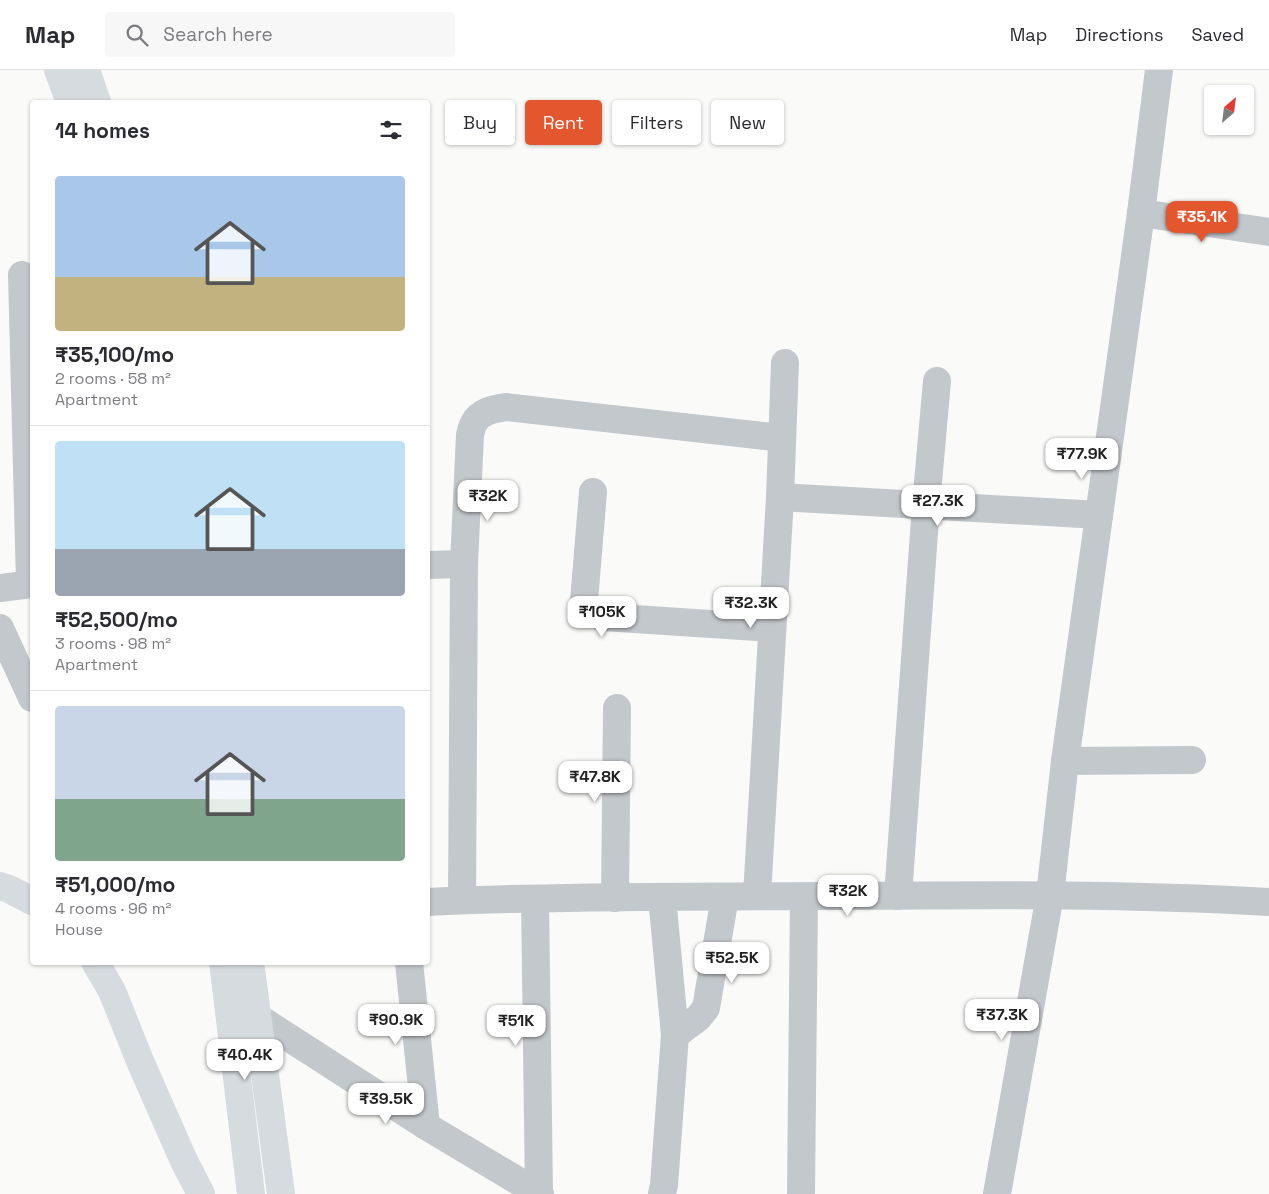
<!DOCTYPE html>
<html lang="en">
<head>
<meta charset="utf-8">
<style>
	body { margin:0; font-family:"Space Grotesk",sans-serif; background:#f7f7f7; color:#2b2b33; height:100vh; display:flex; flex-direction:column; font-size:19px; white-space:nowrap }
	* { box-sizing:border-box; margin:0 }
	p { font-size:16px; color:#7c7c81 }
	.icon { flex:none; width:28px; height:28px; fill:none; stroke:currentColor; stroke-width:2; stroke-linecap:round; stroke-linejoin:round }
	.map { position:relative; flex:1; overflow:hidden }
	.details { position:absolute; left:30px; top:30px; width:400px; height:865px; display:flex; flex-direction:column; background:#fff; border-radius:5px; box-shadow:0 1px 4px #0004 }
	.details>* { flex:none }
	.guide { position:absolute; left:445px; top:30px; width:475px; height:45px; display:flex; gap:10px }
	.needle { width:32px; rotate:28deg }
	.controls { position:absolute; left:1204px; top:15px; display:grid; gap:10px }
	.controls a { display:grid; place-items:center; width:50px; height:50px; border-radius:5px; background:#fff; box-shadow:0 1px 4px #0004; font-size:25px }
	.price { position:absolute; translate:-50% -42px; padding:0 11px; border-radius:10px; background:#fff; color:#222; font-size:16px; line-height:32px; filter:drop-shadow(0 1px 2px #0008) }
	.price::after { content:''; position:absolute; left:50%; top:30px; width:15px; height:11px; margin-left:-8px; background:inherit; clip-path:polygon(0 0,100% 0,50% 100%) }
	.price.selected { background:#e4572e; color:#fff }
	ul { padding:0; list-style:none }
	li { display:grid; align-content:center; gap:10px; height:265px; padding:0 25px }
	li+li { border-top:1px solid #e1e1e2 }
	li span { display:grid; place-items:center; height:155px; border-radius:5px; color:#555 }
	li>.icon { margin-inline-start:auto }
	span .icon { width:90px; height:90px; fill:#fffc; stroke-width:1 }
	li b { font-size:21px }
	h2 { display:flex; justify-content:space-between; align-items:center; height:60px; padding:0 25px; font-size:21px }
	.pill { padding:0 18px; border-radius:5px; background:#fff; box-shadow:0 1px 4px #0004; font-size:18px; line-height:45px }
	.pill.selected { background:#e4572e; color:#fff }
	header { display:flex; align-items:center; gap:30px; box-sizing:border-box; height:70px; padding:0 25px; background:#fff; border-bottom:1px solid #e1e1e2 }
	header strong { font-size:24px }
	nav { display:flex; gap:28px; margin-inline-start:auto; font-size:18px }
	.search { width:350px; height:45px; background:#f7f7f7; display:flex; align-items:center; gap:12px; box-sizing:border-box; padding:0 18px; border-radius:5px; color:#7c7c81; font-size:19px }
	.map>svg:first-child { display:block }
</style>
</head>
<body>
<header>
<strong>Map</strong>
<div class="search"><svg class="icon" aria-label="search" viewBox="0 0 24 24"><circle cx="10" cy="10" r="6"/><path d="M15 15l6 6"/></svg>Search here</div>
<nav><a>Map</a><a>Directions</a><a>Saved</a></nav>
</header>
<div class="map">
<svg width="1269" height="1124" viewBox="0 0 1269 1124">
	<rect width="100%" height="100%" fill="#fafaf8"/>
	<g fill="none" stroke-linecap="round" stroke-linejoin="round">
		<g stroke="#c3c8cc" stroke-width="28">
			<polyline points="1141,143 1269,162"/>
			<polyline points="22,205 30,514"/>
			<path d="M593 422 584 531C588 542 594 543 604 547L772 558"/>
			<polyline points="780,427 1099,445"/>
			<polyline points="428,495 464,494"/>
			<polyline points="0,518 32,514"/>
			<polyline points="0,558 32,628"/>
			<polyline points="1065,691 1192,690"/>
			<polyline points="757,826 780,427 785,293"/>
			<polyline points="898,826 926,435 937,311"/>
			<polyline points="662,827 675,965 664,1115 662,1124"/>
			<polyline points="615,828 617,638"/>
			<polyline points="535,829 539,1124"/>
			<path d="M462 830 464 494 470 365C471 361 472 356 474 353 480 341 494 339 506 337L782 368"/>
			<path d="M428 832C557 826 687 827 817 826 967 825 1118 823 1269 832"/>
			<polyline points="409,892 426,1056"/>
			<polyline points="257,947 426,1056 540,1124"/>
			<polyline points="675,965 698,948 706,938 725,827"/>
			<polyline points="801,1124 804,827"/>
			<polyline points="997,1124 1050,825 1065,691 1141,143 1159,0"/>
		</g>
		<g stroke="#d6dbdf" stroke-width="28">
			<polyline points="58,0 70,32"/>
			<polyline points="86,0 97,32"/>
			<polyline points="0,816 9,819 32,831"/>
			<polyline points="95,892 112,921 140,991 184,1091 201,1124"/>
			<polyline points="223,892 251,1124"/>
			<polyline points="250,892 281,1124"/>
		</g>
	</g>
</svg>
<div class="controls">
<a><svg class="needle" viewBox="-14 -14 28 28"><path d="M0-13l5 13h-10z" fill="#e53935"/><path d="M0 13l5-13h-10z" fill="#7c7c81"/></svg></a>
</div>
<b class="price selected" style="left:1202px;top:173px">₹35.1K</b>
<b class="price" style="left:1082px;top:410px">₹77.9K</b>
<b class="price" style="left:488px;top:452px">₹32K</b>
<b class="price" style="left:938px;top:457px">₹27.3K</b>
<b class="price" style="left:751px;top:559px">₹32.3K</b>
<b class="price" style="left:602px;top:568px">₹105K</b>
<b class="price" style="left:595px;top:733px">₹47.8K</b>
<b class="price" style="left:848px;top:847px">₹32K</b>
<b class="price" style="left:732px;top:914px">₹52.5K</b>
<b class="price" style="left:1002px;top:971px">₹37.3K</b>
<b class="price" style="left:396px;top:976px">₹90.9K</b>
<b class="price" style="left:516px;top:977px">₹51K</b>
<b class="price" style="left:245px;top:1011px">₹40.4K</b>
<b class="price" style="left:386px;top:1055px">₹39.5K</b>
<div class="guide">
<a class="pill">Buy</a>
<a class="pill selected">Rent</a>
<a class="pill">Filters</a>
<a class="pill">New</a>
</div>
<section class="details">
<h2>14 homes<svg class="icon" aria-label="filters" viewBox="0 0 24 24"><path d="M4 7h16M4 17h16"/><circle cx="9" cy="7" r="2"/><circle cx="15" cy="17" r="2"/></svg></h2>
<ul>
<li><span style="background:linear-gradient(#a9c7e8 65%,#c2b280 0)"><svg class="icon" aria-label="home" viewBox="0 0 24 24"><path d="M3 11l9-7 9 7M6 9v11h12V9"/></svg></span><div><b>₹35,100/mo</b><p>2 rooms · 58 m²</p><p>Apartment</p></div></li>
<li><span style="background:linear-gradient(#bfe0f5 70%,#9aa5b1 0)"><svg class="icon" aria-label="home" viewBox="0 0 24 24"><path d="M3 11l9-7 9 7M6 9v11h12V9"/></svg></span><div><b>₹52,500/mo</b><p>3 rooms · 98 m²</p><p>Apartment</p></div></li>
<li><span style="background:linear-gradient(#c9d6e8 60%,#7fa58c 0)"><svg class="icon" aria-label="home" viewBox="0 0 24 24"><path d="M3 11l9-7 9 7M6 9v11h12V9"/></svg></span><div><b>₹51,000/mo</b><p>4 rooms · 96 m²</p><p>House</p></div></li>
</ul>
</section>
</div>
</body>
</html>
